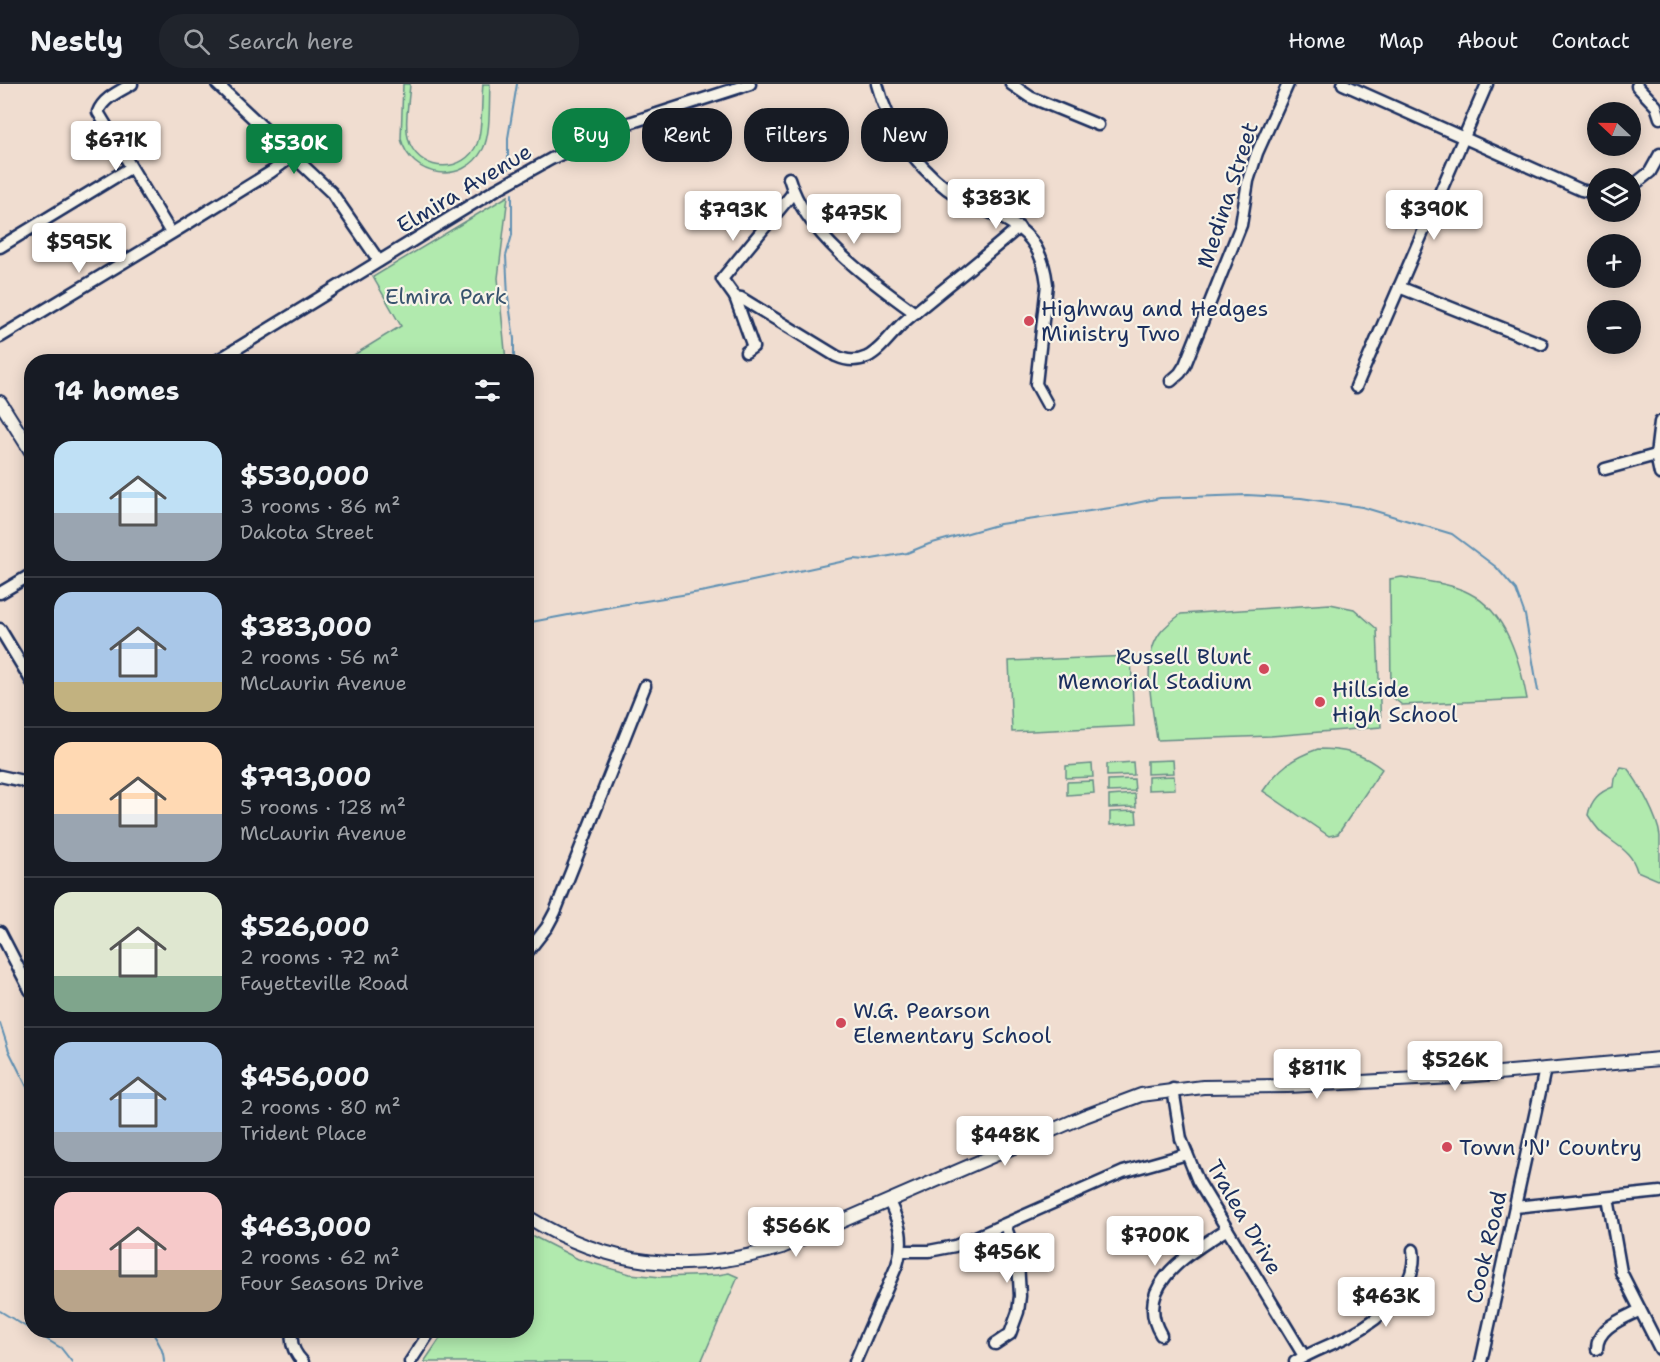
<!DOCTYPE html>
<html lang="en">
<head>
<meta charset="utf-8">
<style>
	body { margin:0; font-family:"Shantell Sans",sans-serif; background:#20242c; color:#f1f3f6; height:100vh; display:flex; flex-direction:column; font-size:22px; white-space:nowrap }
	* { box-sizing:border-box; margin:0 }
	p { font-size:20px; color:#9ea1a6 }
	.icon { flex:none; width:33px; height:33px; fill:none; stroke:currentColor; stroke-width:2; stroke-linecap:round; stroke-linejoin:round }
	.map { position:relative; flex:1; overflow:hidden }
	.sheet { position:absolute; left:24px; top:270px; width:510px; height:984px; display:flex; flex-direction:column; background:#171b24; border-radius:24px; box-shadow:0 3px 15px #0003 }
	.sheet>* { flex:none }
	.top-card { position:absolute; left:552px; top:24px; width:570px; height:54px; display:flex; gap:12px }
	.needle { width:39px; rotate:292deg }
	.fabs { position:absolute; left:1587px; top:18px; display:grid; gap:12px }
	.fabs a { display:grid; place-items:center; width:54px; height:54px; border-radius:50%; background:#171b24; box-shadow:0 3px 15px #0003; font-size:30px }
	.price { position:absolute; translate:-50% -51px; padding:0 14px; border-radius:6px; background:#fff; color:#222; font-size:20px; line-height:39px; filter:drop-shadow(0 2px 3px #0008) }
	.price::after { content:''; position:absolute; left:50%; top:36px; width:18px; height:14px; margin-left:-9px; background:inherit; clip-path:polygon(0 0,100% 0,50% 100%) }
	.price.on { background:#0b8043; color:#fff }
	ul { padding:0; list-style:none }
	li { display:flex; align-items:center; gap:18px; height:150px; padding:0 30px }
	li+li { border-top:2px solid #363941 }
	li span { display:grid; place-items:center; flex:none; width:168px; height:120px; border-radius:18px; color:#555 }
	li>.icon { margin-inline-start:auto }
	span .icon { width:72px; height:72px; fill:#fffc; stroke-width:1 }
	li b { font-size:26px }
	h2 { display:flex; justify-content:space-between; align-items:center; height:72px; padding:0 30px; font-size:26px }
	.pill { padding:0 21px; border-radius:24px; background:#171b24; box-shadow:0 3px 15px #0003; font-size:21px; line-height:54px }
	.pill.on { background:#0b8043; color:#fff }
	header { display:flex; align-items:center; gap:36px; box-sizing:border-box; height:84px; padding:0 30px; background:#171b24; border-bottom:2px solid #363941 }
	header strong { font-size:28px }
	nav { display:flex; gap:33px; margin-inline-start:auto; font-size:21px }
	.search { width:420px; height:54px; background:#20242c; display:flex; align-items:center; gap:15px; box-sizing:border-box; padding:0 21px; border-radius:24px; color:#9ea1a6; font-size:22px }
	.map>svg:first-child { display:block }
</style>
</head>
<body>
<header>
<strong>Nestly</strong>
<div class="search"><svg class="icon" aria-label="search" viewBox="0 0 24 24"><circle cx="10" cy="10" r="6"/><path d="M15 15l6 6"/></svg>Search here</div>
<nav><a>Home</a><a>Map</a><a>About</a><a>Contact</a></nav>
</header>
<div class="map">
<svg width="1660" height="1278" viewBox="0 0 1660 1278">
	<rect width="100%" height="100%" fill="#f0ddd0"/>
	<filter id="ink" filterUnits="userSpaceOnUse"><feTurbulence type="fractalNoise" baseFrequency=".0167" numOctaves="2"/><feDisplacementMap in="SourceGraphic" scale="12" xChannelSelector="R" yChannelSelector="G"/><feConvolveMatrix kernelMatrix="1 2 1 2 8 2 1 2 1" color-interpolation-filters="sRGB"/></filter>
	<g filter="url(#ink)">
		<g fill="#b1eaae" stroke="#668c86" stroke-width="1.5">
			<path d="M403 0H410C409 18 403 43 410 60 423 89 464 89 477 60 483 45 481 17 483 0H490C489 18 491 50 483 65 463 102 411 94 401 55Z"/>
			<polygon points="508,112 498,194 506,277 344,277 401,242 373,193"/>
			<path d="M1402 493C1424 497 1449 499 1469 509 1507 528 1520 578 1527 615L1402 621 1391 612 1390 495Z"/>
			<path d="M1330 520 1354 525 1377 545 1381 643 1271 652 1157 656C1153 625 1140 576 1160 549 1165 542 1173 536 1181 530Z"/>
			<polygon points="1131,572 1134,642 1012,648 1009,577"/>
			<path d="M1318 665C1343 665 1362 669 1382 685L1338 750 1329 752 1263 707C1279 684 1292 674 1318 665Z"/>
			<polygon points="1173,676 1174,689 1147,690 1147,677"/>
			<polygon points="1133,678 1134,691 1107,692 1107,680"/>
			<polygon points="1092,680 1093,693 1066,694 1066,682"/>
			<path d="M1621 683 1627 684C1638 697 1658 734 1660 752 1660 766 1660 781 1660 795L1658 796 1637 787C1632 769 1621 764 1608 754 1600 749 1593 739 1588 731 1591 716 1599 708 1613 703L1614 694Z"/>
			<polygon points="1174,692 1175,705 1148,706 1148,693"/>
			<polygon points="1134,695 1135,707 1108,708 1108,696"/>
			<polygon points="1093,697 1094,709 1067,711 1067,698"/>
			<polygon points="1135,710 1136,723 1109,724 1109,712"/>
			<polygon points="1136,727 1137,739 1110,741 1110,728"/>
			<polygon points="527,1149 578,1175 630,1190 661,1193 718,1191 729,1189 738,1193 701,1278 424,1278 445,1247 526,1246"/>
		</g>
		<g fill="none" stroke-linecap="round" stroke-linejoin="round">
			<g stroke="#5e90b3" stroke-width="2">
				<polyline points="508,85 508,54 517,0"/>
				<polyline points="512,110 512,151 506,172 508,213 514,255 514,278"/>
				<polyline points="526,539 621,521 706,507 854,475 866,476 907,469 929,460 1000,440 1117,423 1160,414 1247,411 1301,414 1362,423 1452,450 1496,483 1516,506 1525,531 1538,607"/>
				<polyline points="0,939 9,967 32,1013"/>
				<polyline points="0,1227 61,1264 72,1278"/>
				<path d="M151 1246C157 1256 164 1266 164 1278"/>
			</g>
			<g stroke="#1b2f5e" stroke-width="15">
				<g id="minor">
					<path d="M132 0C120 7 103 14 98 28L171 149"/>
					<polyline points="217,0 332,109 379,177"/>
					<path d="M877 0C888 42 913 79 947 105 992 138 1039 131 1047 200L1036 300 1047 320"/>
					<polyline points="1011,0 1030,13 1098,41"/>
					<polyline points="1343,0 1581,106 1598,110"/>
					<polyline points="1637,2 1656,22 1660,34"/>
					<path d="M789 94C805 150 869 196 915 229"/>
					<polyline points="1630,104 1650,88 1660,70"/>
					<polyline points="0,163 130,84"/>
					<polyline points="1399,203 1542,260"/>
					<polyline points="735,213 722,195 793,109"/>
					<polyline points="0,253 182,143 271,88 294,71"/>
					<path d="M746 268 753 263 735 213 741 214 836 272C847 277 856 278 867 273 881 266 892 249 904 238 942 206 981 176 1019 143"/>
					<polyline points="215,278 497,105 551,75 620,42 750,0"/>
					<polyline points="1171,297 1180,289 1185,281 1241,141 1248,97 1257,69 1288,0"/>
					<polyline points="1356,303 1487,0"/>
					<polyline points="1660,338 1656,371 1660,390"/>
					<polyline points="1605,385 1656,371"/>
					<polyline points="0,509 32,490"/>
					<polyline points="0,545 32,598"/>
					<polyline points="0,692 32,699"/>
					<polyline points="0,848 30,906"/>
					<polyline points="526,870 547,843 555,828 645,602"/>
					<polyline points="1173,1005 1181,1055 1198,1097 1304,1272"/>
					<polyline points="1608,1114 1621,1188 1660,1265"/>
					<polyline points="1515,1123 1660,1108"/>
					<polyline points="901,1167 929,1167 955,1162 1123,1088 1187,1070"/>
					<path d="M293 1246C289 1259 294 1269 303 1278"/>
					<path d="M1161 1251C1131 1201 1192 1168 1227 1145"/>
					<polyline points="995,1260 1010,1250 1018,1228 1020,1212 1018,1177 1005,1141"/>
					<path d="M1597 1265C1597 1243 1623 1235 1640 1226"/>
					<polyline points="410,1278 431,1246"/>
					<path d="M855 1278 897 1181C905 1155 900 1141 889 1117"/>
					<path d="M1295 1278C1312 1267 1332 1261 1350 1251 1379 1236 1419 1203 1413 1166"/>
					<polyline points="1481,1278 1545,985"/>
				</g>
			</g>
			<g stroke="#1b2f5e" stroke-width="16">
				<g id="major">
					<polyline points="0,318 32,369"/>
					<path d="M526 1132C609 1184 689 1191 782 1163L1085 1032 1141 1011 1203 1003 1288 1002 1453 993 1660 975"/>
				</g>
			</g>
			<use href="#minor" stroke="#f7f3e8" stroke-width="10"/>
			<use href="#major" stroke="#f7f3e8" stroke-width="12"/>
		</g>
	</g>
	<g fill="#d1495b" stroke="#f7f3e8" stroke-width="2">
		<circle cx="1029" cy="237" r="6"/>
		<circle cx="1264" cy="585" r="6"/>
		<circle cx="1320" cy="618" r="6"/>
		<circle cx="841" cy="939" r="6"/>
		<circle cx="1447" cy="1063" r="6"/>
	</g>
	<g text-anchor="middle" stroke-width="4.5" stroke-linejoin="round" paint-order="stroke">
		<g font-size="22" fill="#1b2f5e" stroke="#f7f3e8">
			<text transform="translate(464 104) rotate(-31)" y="8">Elmira Avenue</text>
			<text transform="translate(1227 111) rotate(-72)" y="8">Medina Street</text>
			<text transform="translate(1245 1133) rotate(60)" y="8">Tralea Drive</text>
			<text transform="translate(1486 1163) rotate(-77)" y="8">Cook Road</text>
		</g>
		<g font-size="22" fill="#39546e" stroke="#f7f3e8">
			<text x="446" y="220">Elmira Park</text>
		</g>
		<g font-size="22" fill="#1b2f5e" stroke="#f7f3e8" text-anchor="start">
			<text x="1041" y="232">Highway and Hedges<tspan x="1041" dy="25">Ministry Two</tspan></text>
			<text x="1252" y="580" text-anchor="end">Russell Blunt<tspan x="1252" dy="25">Memorial Stadium</tspan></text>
			<text x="1332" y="613">Hillside<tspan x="1332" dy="25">High School</tspan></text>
			<text x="853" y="934">W.G. Pearson<tspan x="853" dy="25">Elementary School</tspan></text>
			<text x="1459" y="1071">Town 'N' Country</text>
		</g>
	</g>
</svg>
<div class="fabs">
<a><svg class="needle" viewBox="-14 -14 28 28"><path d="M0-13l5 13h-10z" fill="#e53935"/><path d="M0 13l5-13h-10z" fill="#9ea1a6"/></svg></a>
<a><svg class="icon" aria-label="layers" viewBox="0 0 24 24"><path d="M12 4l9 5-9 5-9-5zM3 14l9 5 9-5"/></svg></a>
<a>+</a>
<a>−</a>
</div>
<b class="price" style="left:116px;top:88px">$671K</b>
<b class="price on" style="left:294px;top:91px">$530K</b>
<b class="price" style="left:996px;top:146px">$383K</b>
<b class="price" style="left:1434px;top:157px">$390K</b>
<b class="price" style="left:733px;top:158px">$793K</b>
<b class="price" style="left:854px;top:161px">$475K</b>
<b class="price" style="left:79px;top:190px">$595K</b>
<b class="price" style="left:1455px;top:1008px">$526K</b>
<b class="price" style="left:1317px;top:1016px">$811K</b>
<b class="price" style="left:1005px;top:1083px">$448K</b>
<b class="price" style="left:796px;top:1174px">$566K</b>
<b class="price" style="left:1155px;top:1183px">$700K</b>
<b class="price" style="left:1007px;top:1200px">$456K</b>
<b class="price" style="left:1386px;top:1244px">$463K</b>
<div class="top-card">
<a class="pill on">Buy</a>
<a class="pill">Rent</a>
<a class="pill">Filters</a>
<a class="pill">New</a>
</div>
<section class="sheet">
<h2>14 homes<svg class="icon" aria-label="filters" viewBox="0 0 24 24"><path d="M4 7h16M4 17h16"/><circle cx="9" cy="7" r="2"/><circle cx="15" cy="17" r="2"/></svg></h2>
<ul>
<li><span style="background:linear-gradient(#bfe0f5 60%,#9aa5b1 0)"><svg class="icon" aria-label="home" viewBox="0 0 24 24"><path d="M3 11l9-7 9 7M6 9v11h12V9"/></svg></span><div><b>$530,000</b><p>3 rooms · 86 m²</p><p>Dakota Street</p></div></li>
<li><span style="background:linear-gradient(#a9c7e8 75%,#c2b280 0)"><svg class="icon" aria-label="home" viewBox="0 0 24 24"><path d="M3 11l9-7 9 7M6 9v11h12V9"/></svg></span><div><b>$383,000</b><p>2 rooms · 56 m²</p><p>McLaurin Avenue</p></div></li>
<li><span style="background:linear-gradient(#ffd9b3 60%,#9aa5b1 0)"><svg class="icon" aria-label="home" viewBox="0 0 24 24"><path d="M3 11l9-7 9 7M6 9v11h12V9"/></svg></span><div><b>$793,000</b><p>5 rooms · 128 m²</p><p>McLaurin Avenue</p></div></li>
<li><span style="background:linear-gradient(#dfe7d0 70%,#7fa58c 0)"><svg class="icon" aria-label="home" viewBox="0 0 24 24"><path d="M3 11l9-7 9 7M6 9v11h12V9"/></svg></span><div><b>$526,000</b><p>2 rooms · 72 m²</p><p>Fayetteville Road</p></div></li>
<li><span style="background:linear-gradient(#a9c7e8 75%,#9aa5b1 0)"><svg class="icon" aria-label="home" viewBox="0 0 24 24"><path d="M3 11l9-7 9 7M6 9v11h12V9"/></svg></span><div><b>$456,000</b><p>2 rooms · 80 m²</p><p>Trident Place</p></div></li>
<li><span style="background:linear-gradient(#f6c9c9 65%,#b9a48a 0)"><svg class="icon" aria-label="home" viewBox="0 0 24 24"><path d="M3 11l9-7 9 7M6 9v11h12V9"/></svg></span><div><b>$463,000</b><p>2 rooms · 62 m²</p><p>Four Seasons Drive</p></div></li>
</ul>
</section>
</div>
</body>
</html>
